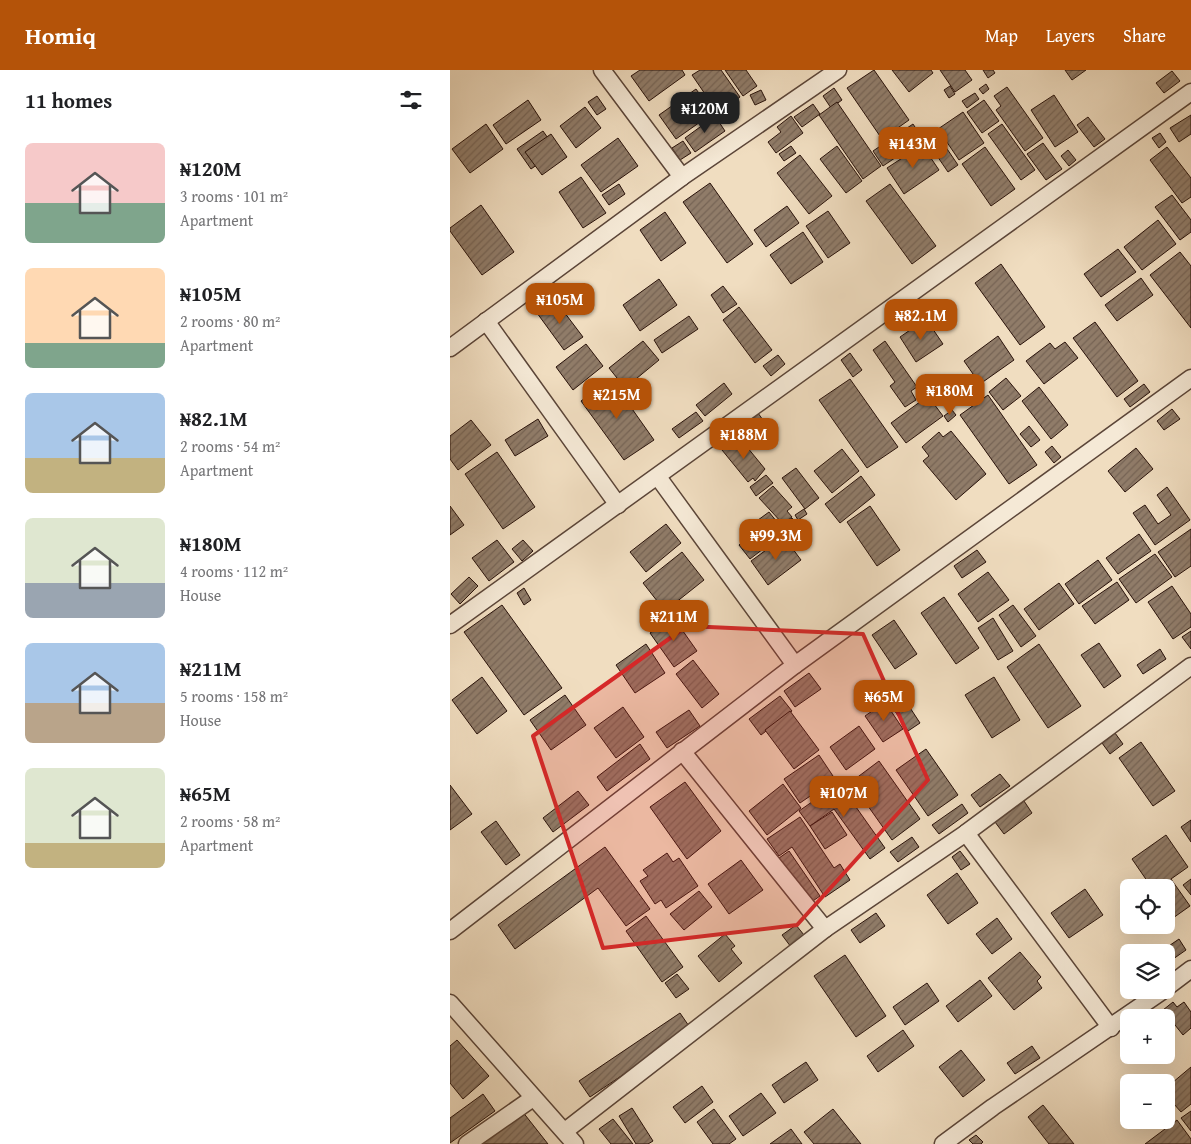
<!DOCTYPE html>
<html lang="en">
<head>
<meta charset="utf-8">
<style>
	body { margin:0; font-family:"Gentium Book Plus",serif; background:#f2f2f2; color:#202124; height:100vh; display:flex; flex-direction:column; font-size:19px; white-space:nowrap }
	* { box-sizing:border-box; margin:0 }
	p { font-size:16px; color:#757577 }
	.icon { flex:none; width:28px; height:28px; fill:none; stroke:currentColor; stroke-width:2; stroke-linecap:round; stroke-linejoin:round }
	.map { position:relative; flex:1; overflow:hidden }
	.side { display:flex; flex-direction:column; background:#fff; width:450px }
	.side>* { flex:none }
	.controls { position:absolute; left:670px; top:809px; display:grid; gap:10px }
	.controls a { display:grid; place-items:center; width:55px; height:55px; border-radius:8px; background:#fff; box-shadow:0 5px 20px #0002; font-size:25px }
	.price { position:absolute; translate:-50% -42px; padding:0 11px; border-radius:10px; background:#b45309; color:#fff; font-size:16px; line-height:32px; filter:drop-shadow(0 1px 2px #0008) }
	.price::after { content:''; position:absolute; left:50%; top:30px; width:15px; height:11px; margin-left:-8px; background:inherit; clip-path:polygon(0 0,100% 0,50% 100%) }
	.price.active { background:#222; color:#fff }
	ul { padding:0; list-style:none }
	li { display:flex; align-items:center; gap:15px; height:125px; padding:0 25px }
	li span { display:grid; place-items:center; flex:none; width:140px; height:100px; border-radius:8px; color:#555 }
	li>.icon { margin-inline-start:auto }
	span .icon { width:60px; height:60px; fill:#fffc; stroke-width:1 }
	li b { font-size:21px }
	h2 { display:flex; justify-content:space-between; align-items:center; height:60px; padding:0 25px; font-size:21px }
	header { display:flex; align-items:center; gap:30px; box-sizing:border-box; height:70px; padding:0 25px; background:#b45309; color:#fff }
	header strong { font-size:24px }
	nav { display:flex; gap:28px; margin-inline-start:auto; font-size:18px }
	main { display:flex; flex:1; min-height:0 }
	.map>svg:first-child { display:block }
</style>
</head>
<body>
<header>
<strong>Homiq</strong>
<nav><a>Map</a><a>Layers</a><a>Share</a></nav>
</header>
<main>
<section class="side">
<h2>11 homes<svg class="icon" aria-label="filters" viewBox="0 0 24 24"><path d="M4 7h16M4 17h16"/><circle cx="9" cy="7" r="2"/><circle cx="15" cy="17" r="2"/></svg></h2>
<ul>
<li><span style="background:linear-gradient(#f6c9c9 60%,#7fa58c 0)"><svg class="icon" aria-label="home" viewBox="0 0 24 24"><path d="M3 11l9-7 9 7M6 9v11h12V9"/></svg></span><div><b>₦120M</b><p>3 rooms · 101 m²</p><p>Apartment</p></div></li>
<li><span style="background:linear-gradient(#ffd9b3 75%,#7fa58c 0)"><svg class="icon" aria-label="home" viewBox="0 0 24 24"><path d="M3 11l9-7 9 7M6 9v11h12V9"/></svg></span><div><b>₦105M</b><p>2 rooms · 80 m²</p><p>Apartment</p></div></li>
<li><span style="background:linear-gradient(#a9c7e8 65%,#c2b280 0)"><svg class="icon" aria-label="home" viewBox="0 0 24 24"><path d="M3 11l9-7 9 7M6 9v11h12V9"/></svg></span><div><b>₦82.1M</b><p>2 rooms · 54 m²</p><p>Apartment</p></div></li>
<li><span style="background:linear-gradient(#dfe7d0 65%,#9aa5b1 0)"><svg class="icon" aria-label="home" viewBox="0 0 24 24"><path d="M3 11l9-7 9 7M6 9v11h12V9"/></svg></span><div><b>₦180M</b><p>4 rooms · 112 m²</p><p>House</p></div></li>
<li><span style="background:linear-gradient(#a9c7e8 60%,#b9a48a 0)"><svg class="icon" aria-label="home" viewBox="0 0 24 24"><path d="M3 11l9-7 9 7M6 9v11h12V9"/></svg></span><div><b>₦211M</b><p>5 rooms · 158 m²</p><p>House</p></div></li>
<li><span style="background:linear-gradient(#dfe7d0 75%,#c2b280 0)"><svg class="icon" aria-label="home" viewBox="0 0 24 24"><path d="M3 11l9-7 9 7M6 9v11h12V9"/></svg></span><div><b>₦65M</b><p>2 rooms · 58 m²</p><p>Apartment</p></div></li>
</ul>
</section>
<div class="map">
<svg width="741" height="1074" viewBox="0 0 741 1074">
	<defs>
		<pattern id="building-hatch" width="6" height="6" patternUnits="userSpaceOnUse" patternTransform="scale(1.25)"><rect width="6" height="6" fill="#907c69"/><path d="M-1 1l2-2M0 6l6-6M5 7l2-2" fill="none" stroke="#766455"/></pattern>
	</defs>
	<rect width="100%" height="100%" fill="#f0ddc0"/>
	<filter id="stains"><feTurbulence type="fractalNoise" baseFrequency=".004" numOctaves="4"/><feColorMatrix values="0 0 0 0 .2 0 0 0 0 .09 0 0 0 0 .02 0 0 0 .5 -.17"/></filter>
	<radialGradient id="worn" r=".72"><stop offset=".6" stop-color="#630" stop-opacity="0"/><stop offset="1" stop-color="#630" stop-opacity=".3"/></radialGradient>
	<g fill="url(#building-hatch)" stroke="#29120a">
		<polygon points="190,0 232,0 235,5 199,31 181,6"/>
		<polygon points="250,0 271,0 290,27 268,43 242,5"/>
		<polygon points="275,0 296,0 307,16 293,26"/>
		<polygon points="424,0 459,50 432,69 397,18"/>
		<polygon points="442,0 481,0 483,3 459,22"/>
		<polygon points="490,0 515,0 522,10 505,22"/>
		<polygon points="533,0 543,0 545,3 538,8"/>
		<polygon points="615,0 636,0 622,10"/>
		<polygon points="722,1 730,11 714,23 706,13"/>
		<polygon points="536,14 539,19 533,24 529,19"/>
		<polygon points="500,16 505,24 499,28 494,20"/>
		<polygon points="557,17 593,68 575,81 546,40 551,36 544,26"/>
		<polygon points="384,18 392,30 381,38 373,26"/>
		<polygon points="246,19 263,43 226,69 209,45"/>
		<polygon points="311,20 316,30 305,35 300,25"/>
		<polygon points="525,23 529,29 517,38 512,31"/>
		<polygon points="604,25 628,62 605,77 581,40"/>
		<polygon points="147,26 156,39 147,45 138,32"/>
		<polygon points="78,30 91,50 56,74 43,55"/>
		<polygon points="534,30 549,51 532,63 517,42"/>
		<polygon points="387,32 431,96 413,109 369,45"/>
		<polygon points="363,34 370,44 352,57 344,47"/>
		<polygon points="135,37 151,58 126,78 110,56"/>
		<polygon points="513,42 534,73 509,90 488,59"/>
		<polygon points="741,45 741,64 729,72 720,58"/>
		<polygon points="265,46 275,61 245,82 235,68"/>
		<polygon points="341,46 353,63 326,83 318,72 331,62 327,57"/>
		<polygon points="638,47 655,69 644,77 627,55"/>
		<polygon points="36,54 53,79 20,103 2,79"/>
		<polygon points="463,54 473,69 433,96 423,81"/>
		<polygon points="552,54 585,100 571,110 538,64"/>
		<polygon points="93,61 107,81 81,99 67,79"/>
		<polygon points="710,63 716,72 709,78 702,68"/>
		<polygon points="101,64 117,87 92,105 75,82"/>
		<polygon points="168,68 188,96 151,122 131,95"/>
		<polygon points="233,71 241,83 230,90 222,78"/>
		<polygon points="493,73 508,95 498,102 483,80"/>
		<polygon points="593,73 612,99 596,110 577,84"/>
		<polygon points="472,75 489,100 454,124 437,98"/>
		<polygon points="341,76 346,83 334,91 329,84"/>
		<polygon points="387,76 412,111 396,123 370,89"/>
		<polygon points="535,77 565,119 541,136 512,94"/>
		<polygon points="717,77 741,108 741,127 732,133 700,90"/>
		<polygon points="618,80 626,90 619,96 611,86"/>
		<polygon points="350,85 382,126 359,144 327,103"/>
		<polygon points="131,107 156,143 133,158 109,122"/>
		<polygon points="260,113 303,174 277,193 233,132"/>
		<polygon points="169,114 175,124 159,135 152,125"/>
		<polygon points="440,114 486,176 462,194 416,131"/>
		<polygon points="722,125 741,150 741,162 730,170 705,137"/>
		<polygon points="31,135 64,182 32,205 0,161 0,158"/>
		<polygon points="337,136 349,153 316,177 304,160"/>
		<polygon points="378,141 400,173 378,188 356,156"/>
		<polygon points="215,142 236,173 211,191 190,160"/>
		<polygon points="708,150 726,174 692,200 674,177"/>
		<polygon points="353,162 373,192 341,214 320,185"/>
		<polygon points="668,179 686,202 651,227 634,204"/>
		<polygon points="730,182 741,196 741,258 700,205"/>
		<polygon points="551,194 595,257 570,275 525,213"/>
		<polygon points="691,208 703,225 667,251 655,235"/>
		<polygon points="209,209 227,235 190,261 173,235"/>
		<polygon points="273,216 287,234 273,243 261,225"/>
		<polygon points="105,230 133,267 114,280 87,243"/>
		<polygon points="289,237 322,280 305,293 273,250"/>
		<polygon points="239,246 248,259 212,283 204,270"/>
		<polygon points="476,249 493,274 466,292 450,267"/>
		<polygon points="645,252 688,311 667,327 623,268"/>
		<polygon points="548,266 564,290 530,314 514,291"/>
		<polygon points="193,271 209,290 175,318 159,298"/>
		<polygon points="435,271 467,317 461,321 466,330 455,337 440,316 445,312 423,280"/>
		<polygon points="615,272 628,288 594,314 576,291 600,273 605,279"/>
		<polygon points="136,274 153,296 123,320 106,297"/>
		<polygon points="400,283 412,300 403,307 391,290"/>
		<polygon points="328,285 335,294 321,306 313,296"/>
		<polygon points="556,308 571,326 553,340 539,322"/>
		<polygon points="161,309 204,370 174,390 131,331"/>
		<polygon points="400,309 448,377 417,398 369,330"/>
		<polygon points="274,313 282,324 255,346 246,335"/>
		<polygon points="694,314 700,322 680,337 674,329"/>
		<polygon points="589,317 618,355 601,369 572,331"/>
		<polygon points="538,325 587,395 559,414 510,345"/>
		<polygon points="478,326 493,346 456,373 441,353"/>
		<polygon points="722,339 730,349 714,360 707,351"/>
		<polygon points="502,340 506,345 498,352 494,346"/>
		<polygon points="246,342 253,351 229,368 222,359"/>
		<polygon points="308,343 315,353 306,359 299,350"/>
		<polygon points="88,349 98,366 65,386 55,370"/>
		<polygon points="21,350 41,375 8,400 0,389 0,366"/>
		<polygon points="579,356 590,370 581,377 570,364"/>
		<polygon points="501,361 536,404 506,430 473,391 479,386 472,377 489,362 493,367"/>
		<polygon points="288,366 315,399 305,411 303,408 298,412 272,380"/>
		<polygon points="602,376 611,387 604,393 595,382"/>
		<polygon points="686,378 703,399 675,422 658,401"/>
		<polygon points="392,379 409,401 382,423 364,401"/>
		<polygon points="47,382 85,437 53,459 15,404"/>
		<polygon points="346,398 369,428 355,439 332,408"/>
		<polygon points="316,405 323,413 306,426 300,417"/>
		<polygon points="411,406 425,425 390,453 375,434"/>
		<polygon points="323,416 342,437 337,441 342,447 333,454 309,428"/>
		<polygon points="717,417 740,450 705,475 683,443 695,435 708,454 721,445 707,425"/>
		<polygon points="0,436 14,455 0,465"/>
		<polygon points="420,436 450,480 427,496 397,452"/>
		<polygon points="354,439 357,444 348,450 345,445"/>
		<polygon points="319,442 335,462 300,489 289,475 298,467 293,461"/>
		<polygon points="342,448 346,453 336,460 333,455"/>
		<polygon points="216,454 231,473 196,502 180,482"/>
		<polygon points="741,459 741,496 725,507 708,482"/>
		<polygon points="689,464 701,481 668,504 656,488"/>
		<polygon points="334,467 351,490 318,515 301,491"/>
		<polygon points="47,470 64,492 39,511 22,488"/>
		<polygon points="73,470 83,481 72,491 62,479"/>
		<polygon points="527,480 536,492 512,508 504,496"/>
		<polygon points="232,482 254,510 215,541 193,513"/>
		<polygon points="705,484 722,507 686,533 669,509"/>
		<polygon points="648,490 662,510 629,534 615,514"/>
		<polygon points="538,502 559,530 528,552 508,524"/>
		<polygon points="19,507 28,516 10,534 1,524"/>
		<polygon points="667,512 679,530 645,554 632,536"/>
		<polygon points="609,513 624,534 589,560 574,539"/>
		<polygon points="722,516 741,544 741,557 723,569 698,532"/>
		<polygon points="74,518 81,530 74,535 67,523"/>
		<polygon points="494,527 529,578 506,594 471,543"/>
		<polygon points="52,535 112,618 74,645 14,562"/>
		<polygon points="563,535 586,566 571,577 549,545"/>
		<polygon points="223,547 247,581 224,597 200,563"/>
		<polygon points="543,548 563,581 548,590 528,558"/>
		<polygon points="444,550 467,584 445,599 422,565"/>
		<polygon points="741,561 741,579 732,567"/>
		<polygon points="649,573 671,606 654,618 631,585"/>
		<polygon points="196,574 215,603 185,623 166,595"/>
		<polygon points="589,574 631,636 598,658 557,597"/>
		<polygon points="710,579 716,589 693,604 687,595"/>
		<polygon points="243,590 269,624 252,638 226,604"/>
		<polygon points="359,603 371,619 345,637 334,621"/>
		<polygon points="32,607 57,641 27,664 2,630"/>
		<polygon points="544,607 570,650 542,668 515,625"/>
		<polygon points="451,624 470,653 458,661 439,632"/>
		<polygon points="115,625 136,655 101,680 80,650"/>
		<polygon points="330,626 342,641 311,665 299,649"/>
		<polygon points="435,632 453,659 433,672 415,646"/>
		<polygon points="173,637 194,667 166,688 144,658"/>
		<polygon points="239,640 250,656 217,678 206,662"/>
		<polygon points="340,641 369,680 344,699 315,660"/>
		<polygon points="409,656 425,679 396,700 380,677"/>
		<polygon points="665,663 673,674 660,684 652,673"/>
		<polygon points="691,672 725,721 703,736 669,688"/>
		<polygon points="190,674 200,689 157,721 147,707"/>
		<polygon points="476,679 508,725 478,746 446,700"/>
		<polygon points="369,685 385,709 350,733 334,709"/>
		<polygon points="429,691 470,749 442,770 401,712"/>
		<polygon points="550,704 560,716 530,737 521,725"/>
		<polygon points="235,712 271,761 237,789 200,737"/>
		<polygon points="389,713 435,778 420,789 384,739 360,756 349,741"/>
		<polygon points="333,714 351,738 317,765 299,741"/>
		<polygon points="0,715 22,744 0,760"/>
		<polygon points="128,721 139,735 103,762 93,748"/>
		<polygon points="574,731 582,743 554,764 545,752"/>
		<polygon points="512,734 518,743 489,764 482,755"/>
		<polygon points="382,742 397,765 375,779 360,756"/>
		<polygon points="350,747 384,798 390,794 400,810 375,827 342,777 329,786 317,769"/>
		<polygon points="741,750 741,772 731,757"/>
		<polygon points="46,751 70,785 56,795 31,762"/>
		<polygon points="716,765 738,797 721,809 740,836 723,848 716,839 716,818 702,818 682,789"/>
		<polygon points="462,767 469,777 448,792 440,782"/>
		<polygon points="155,777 200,839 176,856 148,818 65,879 48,855"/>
		<polygon points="339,781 370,826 360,833 329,788"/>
		<polygon points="510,781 520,794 511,800 502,787"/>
		<polygon points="217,783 223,792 229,788 248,816 216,838 211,830 205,834 190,811 198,806 193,800"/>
		<polygon points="291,790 313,820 279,844 258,814"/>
		<polygon points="507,803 528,833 498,854 477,825"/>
		<polygon points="741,809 741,825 733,815"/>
		<polygon points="635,819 653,845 619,868 601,843"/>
		<polygon points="249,821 262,837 234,860 220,844"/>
		<polygon points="426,843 435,856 410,873 401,860"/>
		<polygon points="196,846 233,897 212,912 176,861"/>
		<polygon points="547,848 562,869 542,884 526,864"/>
		<polygon points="346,855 358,870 344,881 332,865"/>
		<polygon points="275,864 285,876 281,879 292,893 269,912 248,886"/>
		<polygon points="729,869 736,880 716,894 716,882 710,882"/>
		<polygon points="570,882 591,907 587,911 592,918 564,940 538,908"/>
		<polygon points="395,885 436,946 406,967 364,906"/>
		<polygon points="227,904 239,919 226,928 215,913"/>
		<polygon points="530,910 542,926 508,952 496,936"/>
		<polygon points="477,913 489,931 455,955 443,937"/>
		<polygon points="723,932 727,937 734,932 741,942 741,958 733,965 713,940"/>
		<polygon points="230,943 241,959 140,1027 129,1011"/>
		<polygon points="453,960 464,976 428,1002 417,986"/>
		<polygon points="7,970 39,1006 13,1029 0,1013 0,976"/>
		<polygon points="582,976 590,988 565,1004 557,993"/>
		<polygon points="511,980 535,1010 513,1027 489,997"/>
		<polygon points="356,992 368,1010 334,1033 322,1015"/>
		<polygon points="741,997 741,1034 731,1042 716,1025 716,1018"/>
		<polygon points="252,1016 263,1032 235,1053 223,1037"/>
		<polygon points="311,1023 326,1043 293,1066 279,1046"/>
		<polygon points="33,1024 45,1041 0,1073 0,1048"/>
		<polygon points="593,1035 624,1074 599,1074 578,1047"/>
		<polygon points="182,1038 203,1071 198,1074 186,1074 169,1046"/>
		<polygon points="264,1039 286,1069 279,1074 263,1074 247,1052"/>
		<polygon points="383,1039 411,1074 364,1074 354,1062"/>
		<polygon points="72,1041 98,1074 29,1074"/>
		<polygon points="741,1041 741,1061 731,1048"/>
		<polygon points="163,1049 183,1074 161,1074 149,1059"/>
		<polygon points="727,1050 741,1069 741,1074 695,1074"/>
		<polygon points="341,1059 352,1074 320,1074"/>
		<polygon points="526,1065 533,1072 531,1074 523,1074 519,1070"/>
	</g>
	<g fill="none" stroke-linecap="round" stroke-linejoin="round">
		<g stroke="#5b4538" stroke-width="19">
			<g id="minor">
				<polyline points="152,0 232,107"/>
				<polyline points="36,251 168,435"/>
				<polyline points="0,278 232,107 388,0"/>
				<polyline points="208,407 345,595"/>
				<polyline points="0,555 741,22"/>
				<polyline points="232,681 375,859"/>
				<polyline points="516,763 661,958"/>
				<polyline points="0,861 345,595 741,308"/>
				<polyline points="716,918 741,899"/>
				<polyline points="0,933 125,1074"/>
				<polyline points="115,1061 375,859 516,763 741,596"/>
				<polyline points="17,1074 83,1028"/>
				<polyline points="493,1074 543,1037 714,920"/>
			</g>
		</g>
		<use href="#minor" stroke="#f5e9d6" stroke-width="16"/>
	</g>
	<path fill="#d62828" fill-opacity="0.2" stroke="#d62828" stroke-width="4" stroke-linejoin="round" d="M237 556 413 564 478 710 347 855 153 878 83 666Z"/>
	<rect width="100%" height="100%" filter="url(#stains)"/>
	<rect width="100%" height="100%" fill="url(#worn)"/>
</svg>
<div class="controls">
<a><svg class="icon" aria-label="locate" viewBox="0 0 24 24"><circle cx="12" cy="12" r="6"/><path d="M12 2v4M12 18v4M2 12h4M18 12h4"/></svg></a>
<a><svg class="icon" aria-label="layers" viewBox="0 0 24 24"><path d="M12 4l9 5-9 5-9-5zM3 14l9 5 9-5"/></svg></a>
<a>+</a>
<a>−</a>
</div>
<b class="price active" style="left:255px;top:64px">₦120M</b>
<b class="price" style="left:463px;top:99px">₦143M</b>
<b class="price" style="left:110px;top:255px">₦105M</b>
<b class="price" style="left:471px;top:271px">₦82.1M</b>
<b class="price" style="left:500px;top:346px">₦180M</b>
<b class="price" style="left:167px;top:350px">₦215M</b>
<b class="price" style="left:294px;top:390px">₦188M</b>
<b class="price" style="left:326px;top:491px">₦99.3M</b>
<b class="price" style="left:224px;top:572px">₦211M</b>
<b class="price" style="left:434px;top:652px">₦65M</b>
<b class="price" style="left:394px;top:748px">₦107M</b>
</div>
</main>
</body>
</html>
